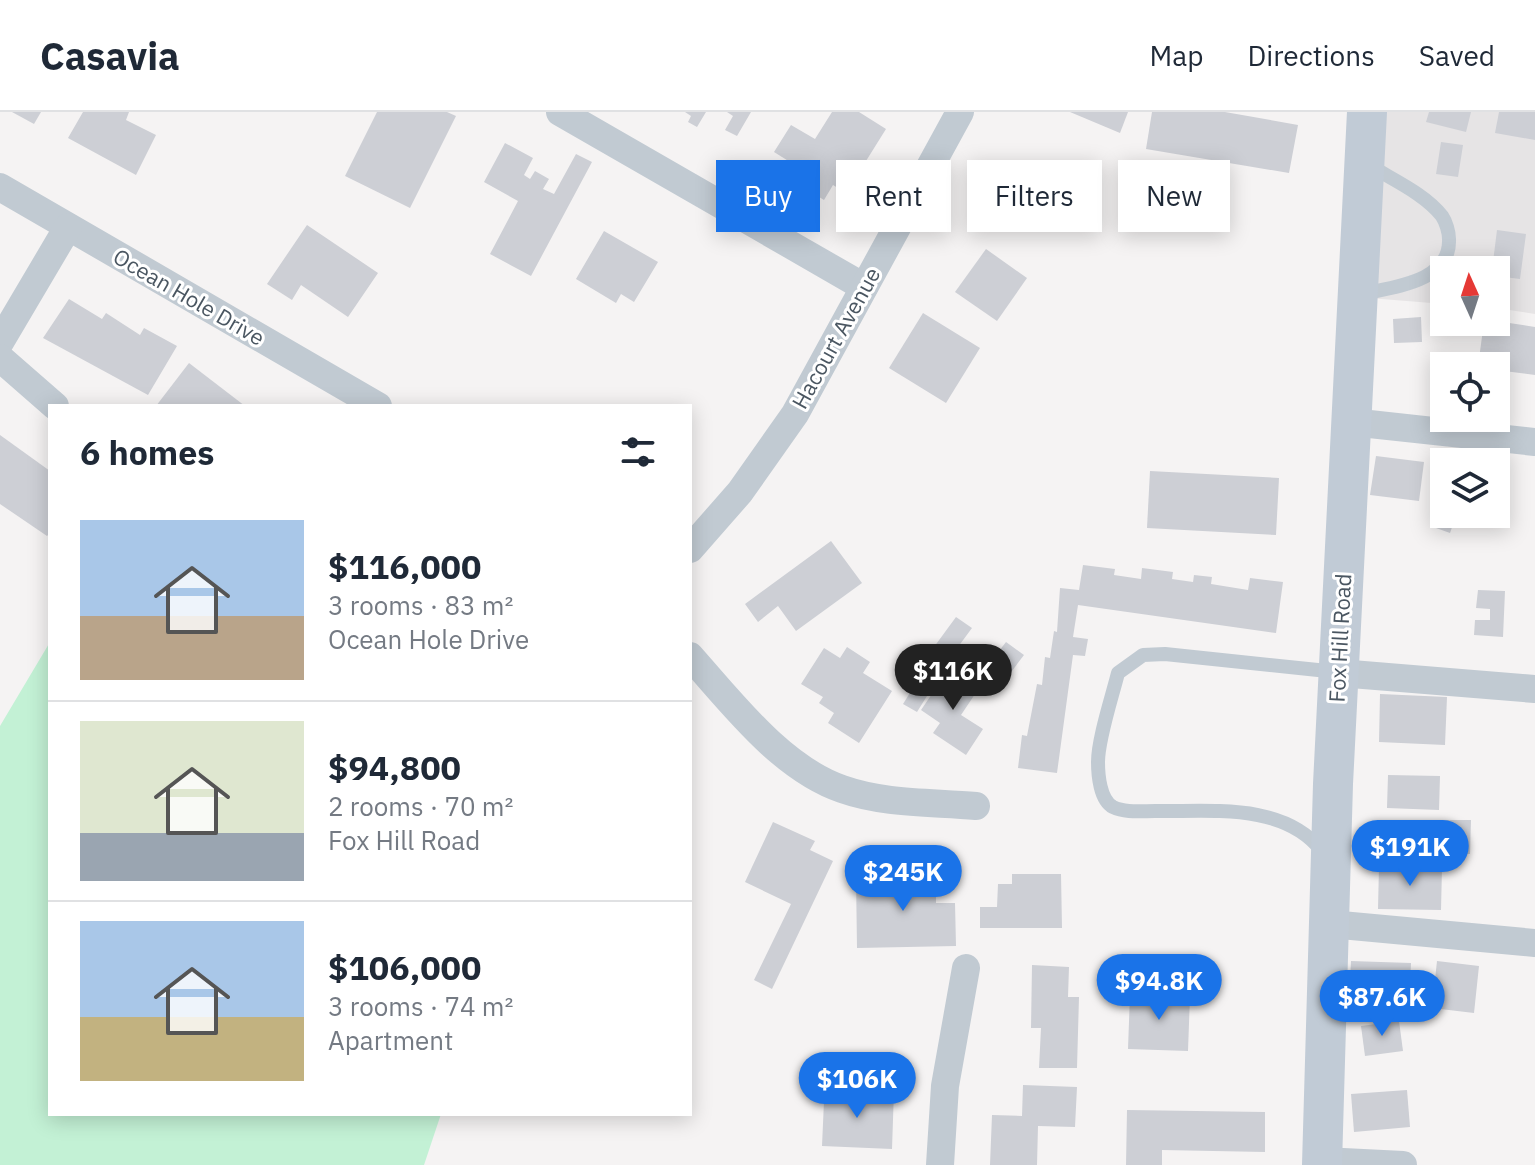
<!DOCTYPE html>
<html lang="en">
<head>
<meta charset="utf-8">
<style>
	body { margin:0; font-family:"IBM Plex Sans",sans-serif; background:#f2f2f3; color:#1f2937; height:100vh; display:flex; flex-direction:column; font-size:30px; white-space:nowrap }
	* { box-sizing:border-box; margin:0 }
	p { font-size:26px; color:#747a83 }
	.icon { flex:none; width:44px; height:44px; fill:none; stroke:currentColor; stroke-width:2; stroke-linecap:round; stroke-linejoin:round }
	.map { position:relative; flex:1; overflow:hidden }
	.panel { position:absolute; left:48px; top:292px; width:644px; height:712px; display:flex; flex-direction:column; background:#fff; border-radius:0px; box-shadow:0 4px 20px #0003 }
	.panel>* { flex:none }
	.guide { position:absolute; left:716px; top:48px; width:698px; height:72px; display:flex; gap:16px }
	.needle { width:52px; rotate:357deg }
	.buttons { position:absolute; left:1430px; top:144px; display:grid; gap:16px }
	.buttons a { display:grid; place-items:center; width:80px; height:80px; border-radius:0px; background:#fff; box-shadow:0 4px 20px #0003; font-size:40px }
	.price { position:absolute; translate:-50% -68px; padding:0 18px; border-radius:28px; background:#1a73e8; color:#fff; font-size:26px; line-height:52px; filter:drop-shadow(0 2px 4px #0008) }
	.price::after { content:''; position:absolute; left:50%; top:48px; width:24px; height:18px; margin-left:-12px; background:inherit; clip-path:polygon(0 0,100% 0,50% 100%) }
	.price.active { background:#222; color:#fff }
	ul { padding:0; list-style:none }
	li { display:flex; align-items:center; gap:24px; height:200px; padding:0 32px }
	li+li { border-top:2px solid #e0e1e3 }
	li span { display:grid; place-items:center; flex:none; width:224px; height:160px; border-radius:0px; color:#555 }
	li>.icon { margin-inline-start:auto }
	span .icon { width:96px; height:96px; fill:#fffc; stroke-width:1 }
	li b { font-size:34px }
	h2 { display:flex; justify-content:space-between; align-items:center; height:96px; padding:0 32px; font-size:34px }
	.tag { padding:0 28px; border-radius:0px; background:#fff; box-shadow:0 4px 20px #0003; font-size:28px; line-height:72px }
	.tag.active { background:#1a73e8; color:#fff }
	header { display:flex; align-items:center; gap:48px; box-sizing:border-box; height:112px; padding:0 40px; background:#fff; border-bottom:2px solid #e0e1e3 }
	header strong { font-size:38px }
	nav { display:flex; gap:44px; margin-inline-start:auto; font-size:28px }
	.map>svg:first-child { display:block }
</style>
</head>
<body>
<header>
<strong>Casavia</strong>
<nav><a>Map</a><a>Directions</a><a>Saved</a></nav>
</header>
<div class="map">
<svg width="1535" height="1053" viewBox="0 0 1535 1053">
	<rect width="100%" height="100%" fill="#f5f3f3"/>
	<polygon fill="#e6e4e5" points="1382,0 1535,0 1535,202 1496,196 1496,158 1444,158 1444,192 1369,186"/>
	<polygon fill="#c3f1d5" points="50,530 50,1002 441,1002 424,1053 0,1053 0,614"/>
	<g fill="#cdcfd5">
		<polygon points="12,0 41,0 34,12"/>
		<polygon points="83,0 129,0 126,8 156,23 136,63 68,26"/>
		<polygon points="377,0 447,0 456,4 410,96 345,64"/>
		<polygon points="685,0 706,0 697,15 688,10 691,4"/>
		<polygon points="727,0 751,0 737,24 725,18 733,4"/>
		<polygon points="832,0 859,0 886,17 846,81 833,73 824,88 806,77 814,65 774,40 791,13 815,27"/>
		<polygon points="1070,0 1128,0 1120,21"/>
		<polygon points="1152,0 1225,0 1298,13 1289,61 1146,37"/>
		<polygon points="1429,0 1471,0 1466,20 1426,10"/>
		<polygon points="1499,0 1535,0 1535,28 1495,21"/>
		<polygon points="1441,30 1463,33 1458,65 1436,62"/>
		<polygon points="505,31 533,46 524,63 530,67 535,59 549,67 543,77 554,82 576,42 592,50 531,164 490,142 518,89 484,70"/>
		<polygon points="307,113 378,161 348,205 301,173 292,188 267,172"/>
		<polygon points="1497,118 1526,122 1520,167 1496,164 1496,158 1492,158"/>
		<polygon points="604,119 658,150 634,190 621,182 616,191 576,167"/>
		<polygon points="986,137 1027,166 997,209 955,180"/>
		<polygon points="69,187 102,207 106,201 140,223 144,216 177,234 148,283 43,226"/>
		<polygon points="923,201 980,236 946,291 889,256"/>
		<polygon points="1421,205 1422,230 1394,231 1393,207"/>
		<polygon points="1496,209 1535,215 1535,263 1496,258 1496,254 1478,254 1484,210"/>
		<polygon points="189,251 245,294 156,294"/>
		<polygon points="0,323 50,359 50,421 47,424 0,392"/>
		<polygon points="1376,344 1424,350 1419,389 1370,383"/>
		<polygon points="1150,359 1279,366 1276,423 1147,416"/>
		<polygon points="1442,399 1444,402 1456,404 1450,421 1436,416"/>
		<polygon points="831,429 862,471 796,519 778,494 758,510 745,492"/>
		<polygon points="1083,453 1115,457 1114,463 1141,467 1142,456 1173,460 1172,467 1193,470 1194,463 1212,465 1211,472 1248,478 1250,466 1283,470 1276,521 1078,493 1073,525 1088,527 1085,544 1073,543 1057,661 1018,656 1022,623 1027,624 1037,572 1042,573 1045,545 1050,546 1054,519 1057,520 1060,476 1079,478"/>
		<polygon points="1478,478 1505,479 1503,525 1474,523 1475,508 1490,508 1490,497 1476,496"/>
		<polygon points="956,505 972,516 955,539 990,565 1003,548 996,543 1006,530 1024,543 996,580 934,535"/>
		<polygon points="847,535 870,550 863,561 892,579 859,631 828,611 834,601 819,591 823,585 801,572 824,536 840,546"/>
		<polygon points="949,557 979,576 961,603 983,617 966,643 933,621 940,611 921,598"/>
		<polygon points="918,568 932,576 917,600 903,592"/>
		<polygon points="1380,582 1447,585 1445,633 1379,630"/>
		<polygon points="1388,663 1440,664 1439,698 1387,696"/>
		<polygon points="1442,708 1471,708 1470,742 1442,741"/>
		<polygon points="773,710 815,729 810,738 833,749 772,877 754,868 791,792 745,770"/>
		<polygon points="1379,754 1442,756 1441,798 1378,797"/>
		<polygon points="1012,762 1061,762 1062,816 980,816 980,795 997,795 998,772 1012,772"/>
		<polygon points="936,764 936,791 955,791 956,834 857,836 856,765"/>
		<polygon points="1351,849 1411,851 1409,890 1349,888"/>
		<polygon points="1437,849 1479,854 1474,901 1432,896"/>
		<polygon points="1032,853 1069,855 1068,885 1079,885 1077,956 1039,956 1041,916 1031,916"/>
		<polygon points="1130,882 1190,884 1188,939 1128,937"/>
		<polygon points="1399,909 1403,939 1365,944 1361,914"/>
		<polygon points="1023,973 1077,975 1075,1015 1038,1014 1037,1053 990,1053 992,1003 1022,1004"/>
		<polygon points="816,974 844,974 843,991 876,992 877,977 894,978 892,1037 822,1034 824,989 816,989"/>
		<polygon points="1407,978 1410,1015 1354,1020 1351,982"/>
		<polygon points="1127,998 1265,1000 1265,1040 1162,1038 1162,1053 1126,1053"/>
	</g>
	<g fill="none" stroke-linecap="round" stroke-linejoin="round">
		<g stroke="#c1cad2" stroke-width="14">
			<path d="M1362 182C1393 175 1451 170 1449 127 1449 120 1446 110 1442 104 1425 82 1393 68 1369 53"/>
			<path d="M1321 738C1283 690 1209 700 1155 699 1141 699 1125 701 1113 695 1100 688 1098 663 1098 650 1098 627 1112 585 1118 561L1143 543 1165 542 1337 560"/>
		</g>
		<g stroke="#c1cad2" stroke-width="28">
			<polyline points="560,0 864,175"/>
			<polyline points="0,75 378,294"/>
			<polyline points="0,230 68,115"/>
			<polyline points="0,246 55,294"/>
			<polyline points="1351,310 1535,330"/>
			<polyline points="690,437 740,380 795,302 960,0"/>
			<path d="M690 544C732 591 781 656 842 677 884 692 932 690 976 694"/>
			<polyline points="1339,561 1535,577"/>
			<polyline points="1330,812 1535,831"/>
			<polyline points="1323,1049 1403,1053"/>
			<polyline points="940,1053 945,974 966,856"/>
		</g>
		<polyline stroke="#c1cbd6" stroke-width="40" points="1322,1053 1333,672 1367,0"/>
	</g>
	<g text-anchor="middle" stroke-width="6" stroke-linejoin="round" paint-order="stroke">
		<g font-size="22" fill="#4a5661" stroke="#fff">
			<text transform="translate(189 185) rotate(30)" y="8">Ocean Hole Drive</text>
			<text transform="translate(836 226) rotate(-61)" y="8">Hacourt Avenue</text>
			<text transform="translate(1340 526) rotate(-87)" y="8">Fox Hill Road</text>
		</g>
	</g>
</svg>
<div class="buttons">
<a><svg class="needle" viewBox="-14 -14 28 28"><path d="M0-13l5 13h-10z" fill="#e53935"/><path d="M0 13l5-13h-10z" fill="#747a83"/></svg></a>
<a><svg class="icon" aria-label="locate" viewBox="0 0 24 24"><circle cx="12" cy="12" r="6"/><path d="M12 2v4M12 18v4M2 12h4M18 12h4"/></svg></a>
<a><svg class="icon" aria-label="layers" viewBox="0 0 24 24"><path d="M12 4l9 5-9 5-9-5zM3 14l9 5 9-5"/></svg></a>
</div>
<b class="price active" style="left:953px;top:600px">$116K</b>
<b class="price" style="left:1410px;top:776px">$191K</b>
<b class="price" style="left:903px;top:801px">$245K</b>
<b class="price" style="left:1159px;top:910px">$94.8K</b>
<b class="price" style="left:1382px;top:926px">$87.6K</b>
<b class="price" style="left:857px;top:1008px">$106K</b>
<div class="guide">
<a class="tag active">Buy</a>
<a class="tag">Rent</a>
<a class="tag">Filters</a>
<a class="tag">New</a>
</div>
<section class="panel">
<h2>6 homes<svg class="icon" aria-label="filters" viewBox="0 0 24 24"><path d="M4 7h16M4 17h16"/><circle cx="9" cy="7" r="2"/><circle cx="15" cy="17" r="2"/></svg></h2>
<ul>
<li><span style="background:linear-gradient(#a9c7e8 60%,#b9a48a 0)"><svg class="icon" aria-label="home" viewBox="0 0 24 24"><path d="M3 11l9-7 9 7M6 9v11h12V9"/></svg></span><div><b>$116,000</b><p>3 rooms · 83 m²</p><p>Ocean Hole Drive</p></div></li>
<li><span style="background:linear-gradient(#dfe7d0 70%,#9aa5b1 0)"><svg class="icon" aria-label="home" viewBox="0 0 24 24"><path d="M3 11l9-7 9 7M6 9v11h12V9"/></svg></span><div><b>$94,800</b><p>2 rooms · 70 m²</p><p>Fox Hill Road</p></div></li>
<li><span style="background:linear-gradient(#a9c7e8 60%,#c2b280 0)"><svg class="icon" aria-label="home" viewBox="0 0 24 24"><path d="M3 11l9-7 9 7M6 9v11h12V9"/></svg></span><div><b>$106,000</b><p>3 rooms · 74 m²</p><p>Apartment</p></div></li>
</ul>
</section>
</div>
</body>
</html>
